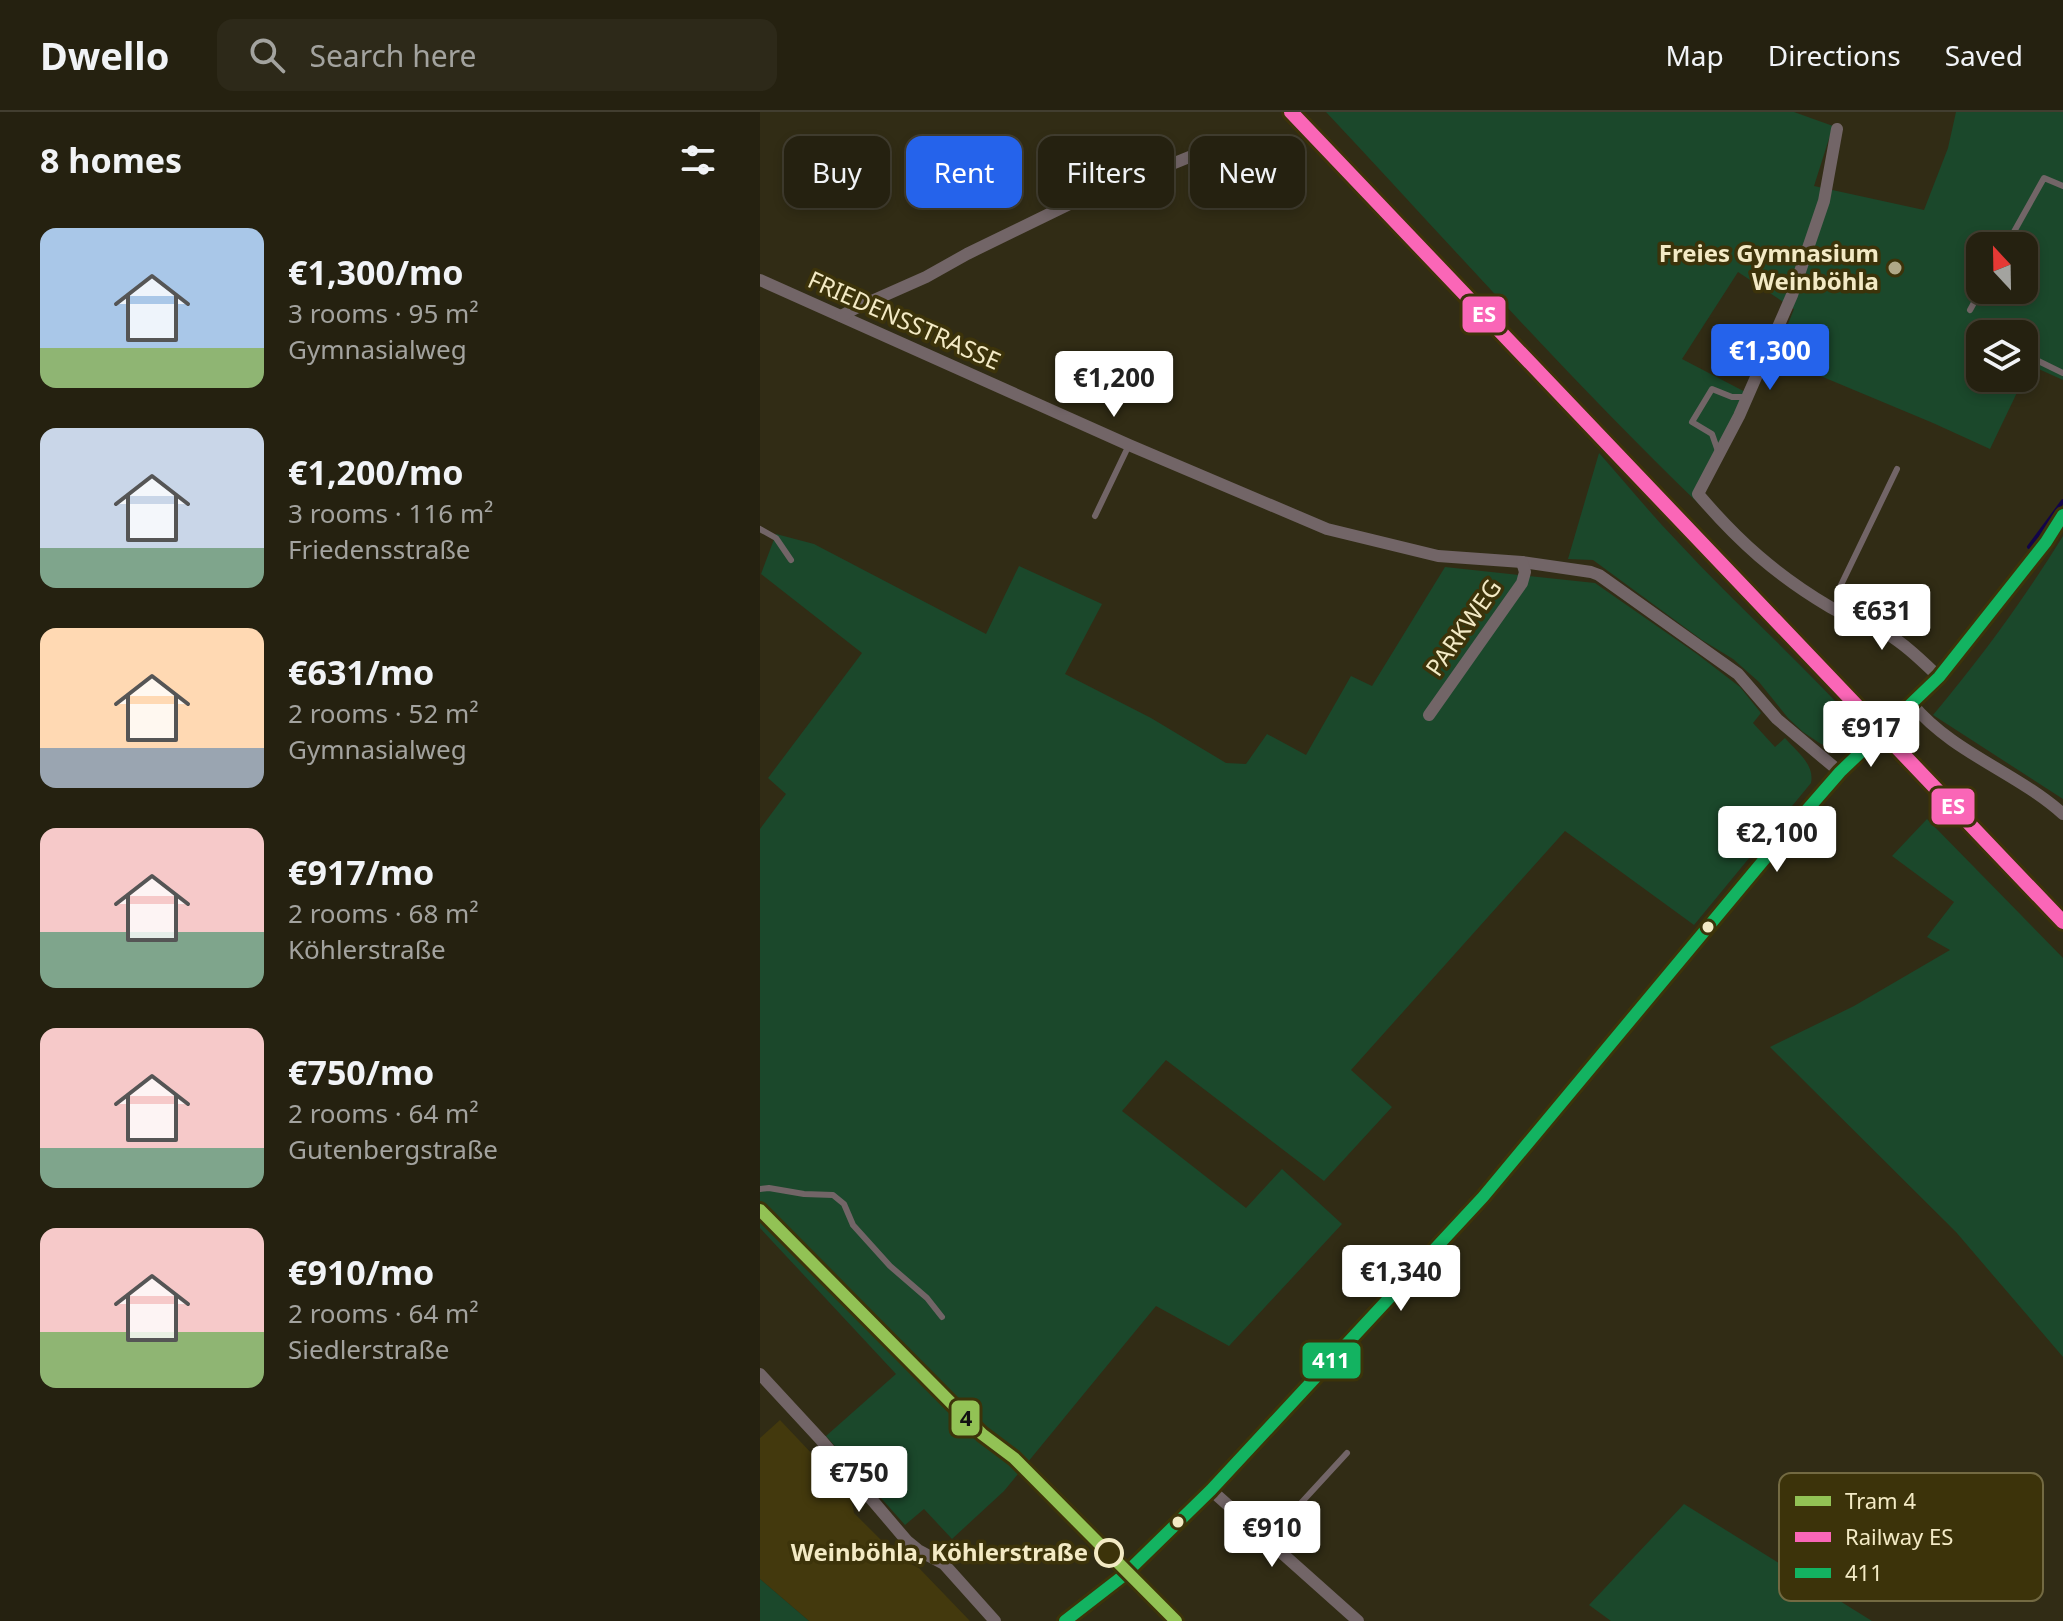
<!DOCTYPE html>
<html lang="en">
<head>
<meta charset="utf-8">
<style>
	body { margin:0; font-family:"Noto Sans",sans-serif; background:#2d2919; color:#f1f3f6; height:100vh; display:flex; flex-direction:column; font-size:30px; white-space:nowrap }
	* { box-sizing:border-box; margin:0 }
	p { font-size:26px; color:#a3a39f }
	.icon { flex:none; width:44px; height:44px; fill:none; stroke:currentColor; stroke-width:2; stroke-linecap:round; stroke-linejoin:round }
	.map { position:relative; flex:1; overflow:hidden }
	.details { display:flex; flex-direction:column; background:#252110; width:760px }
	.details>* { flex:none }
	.hud { position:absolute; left:24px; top:24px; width:760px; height:72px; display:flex; gap:16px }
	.needle { width:52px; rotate:338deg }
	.tools { position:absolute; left:1206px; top:120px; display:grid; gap:16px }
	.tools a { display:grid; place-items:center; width:72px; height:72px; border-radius:16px; background:#252110; box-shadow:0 4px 12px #0003,0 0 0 2px #423e30; font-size:40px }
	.price { position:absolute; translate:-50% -68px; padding:0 18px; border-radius:8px; background:#fff; color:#222; font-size:26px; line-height:52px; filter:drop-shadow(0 2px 4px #0008) }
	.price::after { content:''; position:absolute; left:50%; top:48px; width:24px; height:18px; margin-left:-12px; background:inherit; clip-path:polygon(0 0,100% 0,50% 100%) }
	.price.selected { background:#2563eb; color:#fff }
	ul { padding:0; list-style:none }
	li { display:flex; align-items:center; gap:24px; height:200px; padding:0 40px }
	li span { display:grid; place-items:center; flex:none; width:224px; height:160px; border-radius:16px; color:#555 }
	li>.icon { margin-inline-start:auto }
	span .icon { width:96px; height:96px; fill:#fffc; stroke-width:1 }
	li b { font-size:34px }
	h2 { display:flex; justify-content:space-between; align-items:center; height:96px; padding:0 40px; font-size:34px }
	.tag { padding:0 28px; border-radius:16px; background:#252110; box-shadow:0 4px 12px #0003,0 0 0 2px #423e30; font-size:28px; line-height:72px }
	.tag.selected { background:#2563eb; color:#fff }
	header { display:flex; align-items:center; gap:48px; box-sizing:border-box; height:112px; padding:0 40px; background:#252110; border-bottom:2px solid #423e30 }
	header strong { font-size:38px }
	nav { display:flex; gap:44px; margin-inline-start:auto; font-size:28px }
	.search { width:560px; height:72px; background:#2d2919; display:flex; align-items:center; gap:20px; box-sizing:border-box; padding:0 28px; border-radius:16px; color:#a3a39f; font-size:30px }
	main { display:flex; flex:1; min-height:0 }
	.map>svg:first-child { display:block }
</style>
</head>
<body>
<header>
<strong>Dwello</strong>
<div class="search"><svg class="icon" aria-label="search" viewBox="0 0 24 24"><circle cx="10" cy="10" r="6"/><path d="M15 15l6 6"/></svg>Search here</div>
<nav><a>Map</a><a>Directions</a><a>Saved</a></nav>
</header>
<main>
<section class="details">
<h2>8 homes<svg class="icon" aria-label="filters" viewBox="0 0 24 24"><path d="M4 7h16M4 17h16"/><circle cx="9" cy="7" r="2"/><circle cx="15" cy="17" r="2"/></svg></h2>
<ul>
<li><span style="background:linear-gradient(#a9c7e8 75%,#8fb573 0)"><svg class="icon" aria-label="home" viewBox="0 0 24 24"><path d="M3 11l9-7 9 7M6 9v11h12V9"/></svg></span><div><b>€1,300/mo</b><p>3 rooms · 95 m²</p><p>Gymnasialweg</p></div></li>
<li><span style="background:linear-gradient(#c9d6e8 75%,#7fa58c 0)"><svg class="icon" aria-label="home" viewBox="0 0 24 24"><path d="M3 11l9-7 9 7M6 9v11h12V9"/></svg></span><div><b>€1,200/mo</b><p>3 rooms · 116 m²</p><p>Friedensstraße</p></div></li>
<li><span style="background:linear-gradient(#ffd9b3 75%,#9aa5b1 0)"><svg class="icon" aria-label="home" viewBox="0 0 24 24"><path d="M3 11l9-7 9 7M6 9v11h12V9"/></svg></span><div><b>€631/mo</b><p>2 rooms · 52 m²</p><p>Gymnasialweg</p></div></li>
<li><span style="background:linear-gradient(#f6c9c9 65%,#7fa58c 0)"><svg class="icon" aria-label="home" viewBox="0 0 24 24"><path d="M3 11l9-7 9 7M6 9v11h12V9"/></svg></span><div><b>€917/mo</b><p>2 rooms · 68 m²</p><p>Köhlerstraße</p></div></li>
<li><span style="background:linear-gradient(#f6c9c9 75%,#7fa58c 0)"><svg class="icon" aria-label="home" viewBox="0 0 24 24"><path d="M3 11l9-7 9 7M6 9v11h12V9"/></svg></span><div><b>€750/mo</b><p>2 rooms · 64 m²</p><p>Gutenbergstraße</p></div></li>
<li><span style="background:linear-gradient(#f6c9c9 65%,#8fb573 0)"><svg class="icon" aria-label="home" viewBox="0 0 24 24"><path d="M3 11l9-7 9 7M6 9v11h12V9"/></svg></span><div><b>€910/mo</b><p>2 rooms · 64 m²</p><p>Siedlerstraße</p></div></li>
</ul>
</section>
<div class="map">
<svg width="1303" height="1509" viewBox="0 0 1303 1509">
	<rect width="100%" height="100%" fill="#312c15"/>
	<polygon fill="#43390d" points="20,1308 90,1382 94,1401 139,1446 159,1456 210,1509 49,1509 0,1467 0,1326"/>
	<g fill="#1b482b" fill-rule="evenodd">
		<path d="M566 0H1034L1073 14 1054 74 1164 98 1188 36 1196 0H1303V268L1270 253 1264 265V222H1220V266H1264L1230 337 1173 311 1015 245 1034 197 978 160 922 247 993 284 939 392C809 267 689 131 566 0ZM1220 134H1264V178H1220Z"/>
		<path d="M839 341C865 370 889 400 916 428 977 494 1044 553 1104 620L1092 631 1077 636 1061 632 1043 620 1028 606 999 570 973 547 942 528 833 448 808 447Z"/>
		<path d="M16 422 54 432 226 522 259 454 342 492 305 562 391 606 466 651 486 652 507 622 546 643 591 564 612 574 685 455 835 471 937 542 980 575 1001 601 993 611 1015 635 1025 626C1036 639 1055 652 1051 671L934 813 805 719 591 958 632 995 564 1069 406 948 362 999 486 1096 522 1057 582 1112 469 1234 396 1194 244 1379 192 1427 164 1397 145 1413 66 1324 136 1262 0 1116V717L26 682 8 666 102 541 1 462Z"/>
		<path d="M1303 424V687L1173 603C1221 546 1264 487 1303 424Z"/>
		<polygon points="1167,707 1303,846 1303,1245 1196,1120 1010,935 1094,894 1190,838 1167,825 1194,790 1132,744"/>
		<polygon points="924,1392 1112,1509 851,1509 829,1493"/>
		<polygon points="0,1467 49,1509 0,1509"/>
	</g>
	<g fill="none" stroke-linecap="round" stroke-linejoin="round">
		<polyline stroke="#12044a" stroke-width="4" points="1269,435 1303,389"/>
		<g stroke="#726567" stroke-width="6">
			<polyline points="1246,134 1284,66 1303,74"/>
			<polyline points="1210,198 1221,178"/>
			<polyline points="1264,242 1303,261"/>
			<polyline points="959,342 952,322 932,310 952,277 972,285 988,285"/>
			<polyline points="335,404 369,333"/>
			<polyline points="0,417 16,426 31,448"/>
			<polyline points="1076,498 1080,475 1137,357"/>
			<polyline points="0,1077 9,1076 44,1082 73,1083 84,1092 93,1113 130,1154 167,1186 182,1205"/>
			<polyline points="507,1428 587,1341"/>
		</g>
		<g stroke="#726567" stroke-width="12">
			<path d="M1077 17 1064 89 1032 183 979 304 938 382C978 429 1016 463 1070 495 1087 505 1108 511 1126 521 1146 533 1162 549 1179 565"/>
			<polyline points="0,168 369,333 567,417 678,444 762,450 831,460 839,463 978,562 1017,607 1080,660"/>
			<polyline points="81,204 96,196 166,165 207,142 369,63 390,56 412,52 449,37"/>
			<path d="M1152 592C1193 641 1256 660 1303 702"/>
			<polyline points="669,603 762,471 765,460 762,450"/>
			<polyline points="0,1262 61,1328 147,1429 158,1438 184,1452 235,1509"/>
			<polyline points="451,1378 598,1509"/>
		</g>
		<polyline stroke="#726567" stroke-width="14" points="305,1509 363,1464 451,1378 723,1085 1013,737 1080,660 1179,565 1286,430 1303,403"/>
		<g stroke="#3c330a" stroke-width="18">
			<polyline id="bus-1" points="305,1509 363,1464 451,1378 723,1085 1013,737 1080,660 1179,565 1286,430 1303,403"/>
		</g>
		<use href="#bus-1" stroke="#13b361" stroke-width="12"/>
		<g stroke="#3c330a" stroke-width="20">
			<polyline id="rail-1" points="531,0 1303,810"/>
		</g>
		<use href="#rail-1" stroke="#fa66b7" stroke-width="14"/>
		<g stroke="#3c330a" stroke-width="18">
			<polyline id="tram-1" points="0,1098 222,1322 254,1346 416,1509"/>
		</g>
		<use href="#tram-1" stroke="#92c255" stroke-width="12"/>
	</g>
	<circle fill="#afa887" stroke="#3c330a" stroke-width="3" cx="1135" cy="156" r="8"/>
	<g fill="#f3eac5" stroke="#3c330a" stroke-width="3">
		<circle cx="948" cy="815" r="7"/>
		<circle cx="418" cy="1410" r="7"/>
	</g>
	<circle fill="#3c330a" stroke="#f3eac5" stroke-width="4" cx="349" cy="1441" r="13"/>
	<g text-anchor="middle" stroke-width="7" stroke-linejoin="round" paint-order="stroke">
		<g font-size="24" font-weight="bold" fill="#f3eac5" stroke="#3c330a" text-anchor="end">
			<text x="1119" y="150">Freies Gymnasium<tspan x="1119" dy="28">Weinböhla</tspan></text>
		</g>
		<g font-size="24" fill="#f3eac5" stroke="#3c330a">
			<text transform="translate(144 209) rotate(24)" y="8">FRIEDENSSTRASSE</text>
			<text transform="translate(704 516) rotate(-55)" y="8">PARKWEG</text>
		</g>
		<g font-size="24" font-weight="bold" fill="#f3eac5" stroke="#3c330a" text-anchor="end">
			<text x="328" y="1449">Weinböhla, Köhlerstraße</text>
		</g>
	</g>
	<rect x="1019" y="1361" width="264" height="128" rx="12" fill="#3c330a" stroke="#736a42" stroke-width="2"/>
	<rect x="1035" y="1384" width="36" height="10" fill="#92c255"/>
	<rect x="1035" y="1420" width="36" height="10" fill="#fa66b7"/>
	<rect x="1035" y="1456" width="36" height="10" fill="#13b361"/>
	<g font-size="22" fill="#f3eac5">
		<text x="1085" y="1397">Tram 4</text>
		<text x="1085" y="1433">Railway ES</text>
		<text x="1085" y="1469">411</text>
	</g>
	<g stroke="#3c330a" stroke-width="3">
		<rect x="701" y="183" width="46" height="39" rx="8" fill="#fa66b7"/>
		<rect x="1170" y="675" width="46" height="39" rx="8" fill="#fa66b7"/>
		<rect x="541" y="1229" width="61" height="39" rx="8" fill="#13b361"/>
		<rect x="190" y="1287" width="31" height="38" rx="8" fill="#92c255"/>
	</g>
	<g font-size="22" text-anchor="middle" font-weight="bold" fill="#fff">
		<text x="724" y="210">ES</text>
		<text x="1193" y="702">ES</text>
		<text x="571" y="1256">411</text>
	</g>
	<g font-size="22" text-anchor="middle" font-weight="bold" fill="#111">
		<text x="206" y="1314">4</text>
	</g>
</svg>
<div class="tools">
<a><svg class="needle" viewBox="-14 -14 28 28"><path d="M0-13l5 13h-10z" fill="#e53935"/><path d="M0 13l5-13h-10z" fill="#a3a39f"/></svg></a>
<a><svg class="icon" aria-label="layers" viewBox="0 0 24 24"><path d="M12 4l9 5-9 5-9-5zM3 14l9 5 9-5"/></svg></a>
</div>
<b class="price selected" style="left:1010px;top:280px">€1,300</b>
<b class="price" style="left:354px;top:307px">€1,200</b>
<b class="price" style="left:1122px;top:540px">€631</b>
<b class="price" style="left:1111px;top:657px">€917</b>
<b class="price" style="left:1017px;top:762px">€2,100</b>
<b class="price" style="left:641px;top:1201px">€1,340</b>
<b class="price" style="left:99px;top:1402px">€750</b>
<b class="price" style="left:512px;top:1457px">€910</b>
<div class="hud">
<a class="tag">Buy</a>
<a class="tag selected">Rent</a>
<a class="tag">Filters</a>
<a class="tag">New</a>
</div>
</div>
</main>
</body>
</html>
